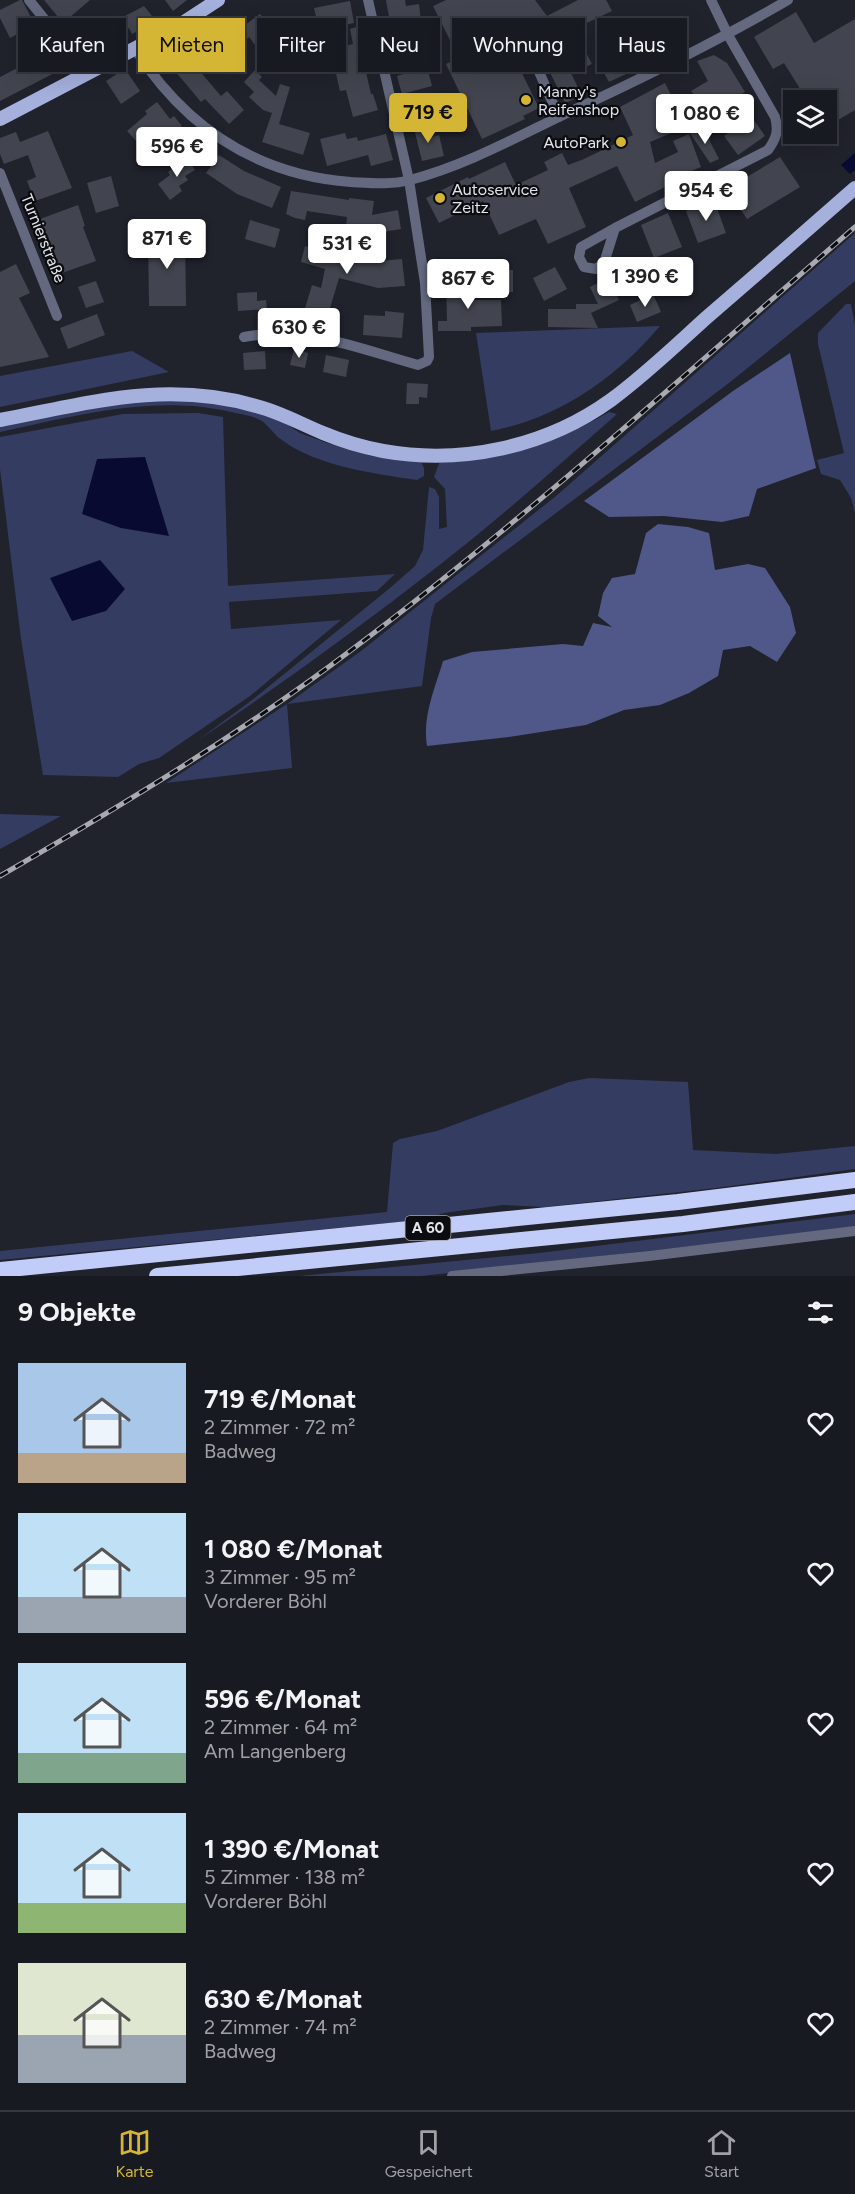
<!DOCTYPE html>
<html lang="de">
<head>
<meta charset="utf-8">
<style>
	body { margin:0; font-family:Figtree,sans-serif; background:#21232a; color:#f1f3f6; height:100vh; display:flex; flex-direction:column; font-size:22px; white-space:nowrap }
	* { box-sizing:border-box; margin:0 }
	p { font-size:20px; color:#9fa1a5 }
	.icon { flex:none; width:33px; height:33px; fill:none; stroke:currentColor; stroke-width:2; stroke-linecap:round; stroke-linejoin:round }
	.map { position:relative; height:1276px; overflow:hidden }
	.drawer { display:flex; flex-direction:column; background:#181a21; flex:1 }
	.drawer>* { flex:none }
	.banner { position:absolute; left:18px; top:18px; width:819px; height:54px; display:flex; gap:12px }
	.tools { position:absolute; left:783px; top:90px; display:grid; gap:12px }
	.tools a { display:grid; place-items:center; width:54px; height:54px; border-radius:0px; background:#181a21; box-shadow:0 6px 24px #0002,0 0 0 2px #36383f; font-size:30px }
	.price { position:absolute; translate:-50% -51px; padding:0 14px; border-radius:6px; background:#fff; color:#222; font-size:20px; line-height:39px; filter:drop-shadow(0 2px 3px #0008) }
	.price::after { content:''; position:absolute; left:50%; top:36px; width:18px; height:14px; margin-left:-9px; background:inherit; clip-path:polygon(0 0,100% 0,50% 100%) }
	.price.selected { background:#d5b534; color:#111 }
	ul { padding:0; list-style:none }
	li { display:flex; align-items:center; gap:18px; height:150px; padding:0 18px }
	li span { display:grid; place-items:center; flex:none; width:168px; height:120px; border-radius:0px; color:#555 }
	li>.icon { margin-inline-start:auto }
	span .icon { width:72px; height:72px; fill:#fffc; stroke-width:1 }
	li b { font-size:26px }
	h2 { display:flex; justify-content:space-between; align-items:center; height:72px; padding:0 18px; font-size:26px }
	.tag { padding:0 21px; border-radius:0px; background:#181a21; box-shadow:0 6px 24px #0002,0 0 0 2px #36383f; font-size:21px; line-height:54px }
	.tag.selected { background:#d5b534; color:#111 }
	.dock { display:flex; justify-content:space-around; align-items:center; height:84px; border-top:2px solid #36383f; background:#181a21; font-size:16px; color:#9fa1a5 }
	.dock a { display:grid; justify-items:center; gap:3px }
	.dock .selected { color:#d5b534 }
	.map>svg:first-child { display:block }
</style>
</head>
<body>
<div class="map">
<svg width="855" height="1276" viewBox="0 0 855 1276">
	<rect width="100%" height="100%" fill="#20222c"/>
	<g fill="#353c61">
		<polygon points="855,233 855,281 729,383 435,604 431,618 422,686 287,704 292,768 166,783 287,704 361,651 556,496"/>
		<polygon points="846,304 851,304 855,326 855,513 851,498 840,480 821,474 817,460 844,453 818,344 818,333"/>
		<path d="M660 326C616 378 559 418 491 431L476 333Z"/>
		<polygon points="132,351 169,372 0,407 0,376"/>
		<path d="M129 399 206 401 239 407 280 420 300 433 330 444 371 456 421 462 424 468V476L417 480C376 474 316 466 282 440 274 435 269 426 262 421 254 416 240 414 231 412 155 394 75 416 0 432V425Z"/>
		<path d="M609 412 617 414C558 466 499 519 437 567 359 628 279 686 197 741L252 700 390 588 415 566 423 550 429 487 435 489 439 497V529L447 527 445 489 434 477 440 461C460 459 481 459 501 455 540 449 575 431 609 412Z"/>
		<polygon points="198,413 223,417 228,586 395,574 377,591 229,602 231,629 341,620 250,696 159,758 139,764 118,777 43,775 21,639 0,469 0,437 123,414"/>
		<polygon points="0,814 61,816 0,849"/>
		<polygon points="589,1078 688,1082 693,1150 776,1154 855,1146 855,1169 716,1188 545,1207 503,1205 444,1213 421,1220 0,1260 0,1251 387,1212 393,1143 400,1139 437,1131 569,1082"/>
		<polygon points="855,1214 855,1228 421,1276 299,1276 539,1253"/>
	</g>
	<g fill="#4f5888">
		<polygon points="790,353 816,468 757,489 749,516 722,522 664,516 609,517 584,501 733,391"/>
		<path d="M658 524 688 527 709 533 715 570 748 564 765 568 790 607 796 633 777 662 750 646 723 650 718 676 689 693 660 705 624 710 586 725 509 737 427 746C422 717 435 688 443 661L472 652 563 644 583 646 593 623 612 627 598 616 603 593 612 578 635 574 646 533Z"/>
	</g>
	<g fill="#090a32">
		<polygon points="855,153 855,170 850,174 841,165"/>
		<polygon points="145,457 169,536 121,528 82,514 97,459"/>
		<polygon points="100,560 125,589 106,611 72,621 50,578"/>
	</g>
	<g fill="#42454f">
		<polygon points="20,0 22,0 35,25 10,38 0,18 0,10"/>
		<polygon points="44,0 90,0 63,23"/>
		<polygon points="165,0 187,0 173,11"/>
		<polygon points="386,0 405,0 406,6 419,4 424,49 391,54 388,35 392,34"/>
		<polygon points="446,0 535,0 547,16 578,0 606,0 612,11 574,29 592,64 571,73 582,96 565,103 543,58 534,58 529,65 520,69 539,108 523,116 525,119 482,139 446,64 459,58 433,6"/>
		<polygon points="350,1 354,23 319,30 314,8"/>
		<polygon points="144,6 156,21 132,34 129,28 114,38 116,42 92,54 84,39 109,27 110,30 125,20 123,17"/>
		<polygon points="796,12 814,43 855,19 855,110 826,127 826,100 807,100 784,63 773,69 754,37"/>
		<polygon points="260,14 279,39 261,53 249,37 219,65 198,44 219,24 230,36"/>
		<polygon points="363,25 365,36 361,37 366,58 363,59 371,94 373,94 378,110 353,117 346,90 340,91 334,65 307,70 300,39 321,34 325,51 353,44 350,29"/>
		<polygon points="53,41 66,67 0,101 0,77 35,59 31,52"/>
		<polygon points="179,47 221,96 227,91 244,110 229,124 205,99 201,102 165,59"/>
		<polygon points="634,53 641,67 609,82 602,69"/>
		<polygon points="714,55 727,63 745,92 708,114 691,91 708,81 697,61"/>
		<polygon points="427,67 432,86 402,94 397,76"/>
		<polygon points="125,69 140,91 121,104 106,81"/>
		<polygon points="255,70 262,77 259,80 276,96 280,84 290,87 279,124 310,133 303,155 262,142 272,113 263,110 249,97 254,92 244,82"/>
		<polygon points="665,83 673,99 668,119 674,132 650,142 655,163 678,152 673,141 689,134 701,167 679,176 681,179 635,202 617,166 569,188 586,227 548,244 536,219 499,235 483,201 439,223 426,198 468,177 469,179 505,162 516,185 548,170 544,162 562,153 568,165 584,159 633,135 620,107"/>
		<polygon points="157,102 170,119 174,116 182,126 163,140 166,143 150,156 127,131 147,114 145,111"/>
		<polygon points="751,116 765,136 738,155 724,136"/>
		<polygon points="423,122 428,138 439,135 444,156 422,161 413,124"/>
		<polygon points="703,128 719,159 710,163 690,133"/>
		<polygon points="48,131 72,188 35,201 27,181 36,177 28,155 4,164 0,154 0,138 16,132 20,142"/>
		<polygon points="345,133 347,139 357,137 358,141 386,134 393,160 371,166 368,155 327,166 320,139"/>
		<polygon points="185,155 195,170 185,176 188,180 179,186 182,191 170,200 158,184 170,175 168,172 177,165 175,162"/>
		<polygon points="219,155 244,171 281,187 272,208 237,194 206,173"/>
		<polygon points="780,157 800,187 747,219 727,189"/>
		<polygon points="111,176 119,206 96,213 87,183"/>
		<polygon points="291,191 349,200 349,198 374,201 372,215 398,210 401,229 383,232 346,227 347,217 307,211 305,220 295,218 286,214"/>
		<polygon points="714,200 726,233 698,243 686,211"/>
		<polygon points="78,205 85,226 83,227 96,261 59,274 40,219"/>
		<polygon points="668,213 682,247 654,258 641,225"/>
		<polygon points="250,220 280,229 275,248 245,239"/>
		<polygon points="148,235 185,235 186,306 149,306"/>
		<polygon points="332,240 373,249 370,262 402,259 405,286 378,288 339,278 325,325 302,318 312,285 321,288 325,269 301,262 305,246 329,253"/>
		<polygon points="16,264 30,293 19,298 49,357 0,367 0,272"/>
		<polygon points="555,267 567,289 544,301 533,278"/>
		<rect x="498" y="270" width="15" height="22"/>
		<polygon points="458,276 459,294 473,294 473,300 501,300 502,326 471,327 471,331 438,331 438,321 447,321 446,277"/>
		<polygon points="608,278 619,300 591,313 598,328 548,327 548,309 576,309 576,304 598,304 590,287"/>
		<polygon points="96,281 104,302 86,308 78,287"/>
		<polygon points="257,292 257,301 266,300 267,309 238,311 237,293"/>
		<polygon points="653,294 661,312 637,322 630,305"/>
		<polygon points="385,311 404,313 402,338 363,335 364,315 385,316"/>
		<polygon points="97,314 105,335 68,349 60,328"/>
		<polygon points="294,349 308,353 305,368 290,365"/>
		<polygon points="265,351 266,369 244,370 243,353"/>
		<polygon points="326,355 349,360 346,377 323,372"/>
		<polygon points="407,383 428,384 427,398 419,397 419,404 406,404"/>
	</g>
	<g fill="none" stroke-linecap="round" stroke-linejoin="round">
		<g stroke="#64697f" stroke-width="10">
			<polyline points="29,0 75,57"/>
			<path d="M135 49C186 128 257 175 351 182 371 183 391 185 410 180 464 166 515 138 565 114 641 79 716 42 788 0"/>
			<polyline points="536,65 559,117"/>
			<polyline points="0,173 57,316"/>
			<path d="M615 228 604 263 596 269 584 267 579 257 581 247 615 228 768 150C776 139 779 131 775 117L728 35 711 0"/>
			<path d="M244 337C305 325 360 349 418 365L427 361 429 357 425 283 409 180 368 0"/>
			<polyline points="452,1276 649,1256 855,1231"/>
		</g>
		<g stroke="#a5b0dc" stroke-width="14">
			<polyline points="0,119 178,26 218,0"/>
			<path d="M0 420C89 403 166 380 256 406 280 412 301 424 323 433 342 441 362 447 383 451 462 465 546 447 611 400 645 375 675 346 706 318 756 275 805 232 855 188"/>
		</g>
		<g stroke="#c2ccf8" stroke-width="16">
			<polyline points="0,1270 678,1202 855,1180"/>
			<polyline points="157,1276 683,1224 855,1202"/>
		</g>
		<g stroke="#a8a9b1" stroke-width="5">
			<path id="rail" d="M0 876C121 806 242 733 354 648 528 517 690 370 855 227"/>
		</g>
		<use href="#rail" stroke="#0b0c10" stroke-width="3" stroke-dasharray="9" stroke-linecap="butt"/>
	</g>
	<g fill="#d5b534" stroke="#0b0c10" stroke-width="2">
		<circle cx="526" cy="100" r="6"/>
		<circle cx="621" cy="142" r="6"/>
		<circle cx="440" cy="198" r="6"/>
	</g>
	<g text-anchor="middle" stroke-width="4.5" stroke-linejoin="round" paint-order="stroke">
		<rect fill="#0b0c10" stroke="#a3a4aa" stroke-width="1.5" x="405.5" y="1216" width="45" height="24" rx="4.5"/>
		<g font-size="15" font-weight="bold" fill="#e4e5ec">
			<text x="428" y="1233">A 60</text>
		</g>
		<g font-size="16" fill="#e4e5ec" stroke="#0b0c10" text-anchor="start">
			<text x="538" y="97">Manny's<tspan x="538" dy="18">Reifenshop</tspan></text>
			<text x="609" y="148" text-anchor="end">AutoPark</text>
			<text x="452" y="195">Autoservice<tspan x="452" dy="18">Zeitz</tspan></text>
		</g>
		<g font-size="16" fill="#e4e5ec" stroke="#0b0c10">
			<text transform="translate(44 238) rotate(68)" y="6">Turnierstraße</text>
		</g>
	</g>
</svg>
<div class="tools">
<a><svg class="icon" aria-label="layers" viewBox="0 0 24 24"><path d="M12 4l9 5-9 5-9-5zM3 14l9 5 9-5"/></svg></a>
</div>
<b class="price selected" style="left:428px;top:144px">719 €</b>
<b class="price" style="left:705px;top:145px">1 080 €</b>
<b class="price" style="left:177px;top:178px">596 €</b>
<b class="price" style="left:706px;top:222px">954 €</b>
<b class="price" style="left:167px;top:270px">871 €</b>
<b class="price" style="left:347px;top:275px">531 €</b>
<b class="price" style="left:645px;top:308px">1 390 €</b>
<b class="price" style="left:468px;top:310px">867 €</b>
<b class="price" style="left:299px;top:359px">630 €</b>
<div class="banner">
<a class="tag">Kaufen</a>
<a class="tag selected">Mieten</a>
<a class="tag">Filter</a>
<a class="tag">Neu</a>
<a class="tag">Wohnung</a>
<a class="tag">Haus</a>
</div>
</div>
<section class="drawer">
<h2>9 Objekte<svg class="icon" aria-label="filters" viewBox="0 0 24 24"><path d="M4 7h16M4 17h16"/><circle cx="9" cy="7" r="2"/><circle cx="15" cy="17" r="2"/></svg></h2>
<ul>
<li><span style="background:linear-gradient(#a9c7e8 75%,#b9a48a 0)"><svg class="icon" aria-label="home" viewBox="0 0 24 24"><path d="M3 11l9-7 9 7M6 9v11h12V9"/></svg></span><div><b>719 €/Monat</b><p>2 Zimmer · 72 m²</p><p>Badweg</p></div><svg class="icon" aria-label="heart" viewBox="0 0 24 24"><path d="M12 20l-8-8c-3-5 5-10 8-4 3-6 11-1 8 4z"/></svg></li>
<li><span style="background:linear-gradient(#bfe0f5 70%,#9aa5b1 0)"><svg class="icon" aria-label="home" viewBox="0 0 24 24"><path d="M3 11l9-7 9 7M6 9v11h12V9"/></svg></span><div><b>1 080 €/Monat</b><p>3 Zimmer · 95 m²</p><p>Vorderer Böhl</p></div><svg class="icon" aria-label="heart" viewBox="0 0 24 24"><path d="M12 20l-8-8c-3-5 5-10 8-4 3-6 11-1 8 4z"/></svg></li>
<li><span style="background:linear-gradient(#bfe0f5 75%,#7fa58c 0)"><svg class="icon" aria-label="home" viewBox="0 0 24 24"><path d="M3 11l9-7 9 7M6 9v11h12V9"/></svg></span><div><b>596 €/Monat</b><p>2 Zimmer · 64 m²</p><p>Am Langenberg</p></div><svg class="icon" aria-label="heart" viewBox="0 0 24 24"><path d="M12 20l-8-8c-3-5 5-10 8-4 3-6 11-1 8 4z"/></svg></li>
<li><span style="background:linear-gradient(#bfe0f5 75%,#8fb573 0)"><svg class="icon" aria-label="home" viewBox="0 0 24 24"><path d="M3 11l9-7 9 7M6 9v11h12V9"/></svg></span><div><b>1 390 €/Monat</b><p>5 Zimmer · 138 m²</p><p>Vorderer Böhl</p></div><svg class="icon" aria-label="heart" viewBox="0 0 24 24"><path d="M12 20l-8-8c-3-5 5-10 8-4 3-6 11-1 8 4z"/></svg></li>
<li><span style="background:linear-gradient(#dfe7d0 60%,#9aa5b1 0)"><svg class="icon" aria-label="home" viewBox="0 0 24 24"><path d="M3 11l9-7 9 7M6 9v11h12V9"/></svg></span><div><b>630 €/Monat</b><p>2 Zimmer · 74 m²</p><p>Badweg</p></div><svg class="icon" aria-label="heart" viewBox="0 0 24 24"><path d="M12 20l-8-8c-3-5 5-10 8-4 3-6 11-1 8 4z"/></svg></li>
</ul>
</section>
<nav class="dock">
<a class="selected"><svg class="icon" aria-label="map" viewBox="0 0 24 24"><path d="M3 6l6-2 6 2 6-2v14l-6 2-6-2-6 2zM9 4v14M15 6v14"/></svg>Karte</a>
<a><svg class="icon" aria-label="saved" viewBox="0 0 24 24"><path d="M7 4h10v16l-5-4-5 4z"/></svg>Gespeichert</a>
<a><svg class="icon" aria-label="home" viewBox="0 0 24 24"><path d="M3 11l9-7 9 7M6 9v11h12V9"/></svg>Start</a>
</nav>
</body>
</html>
